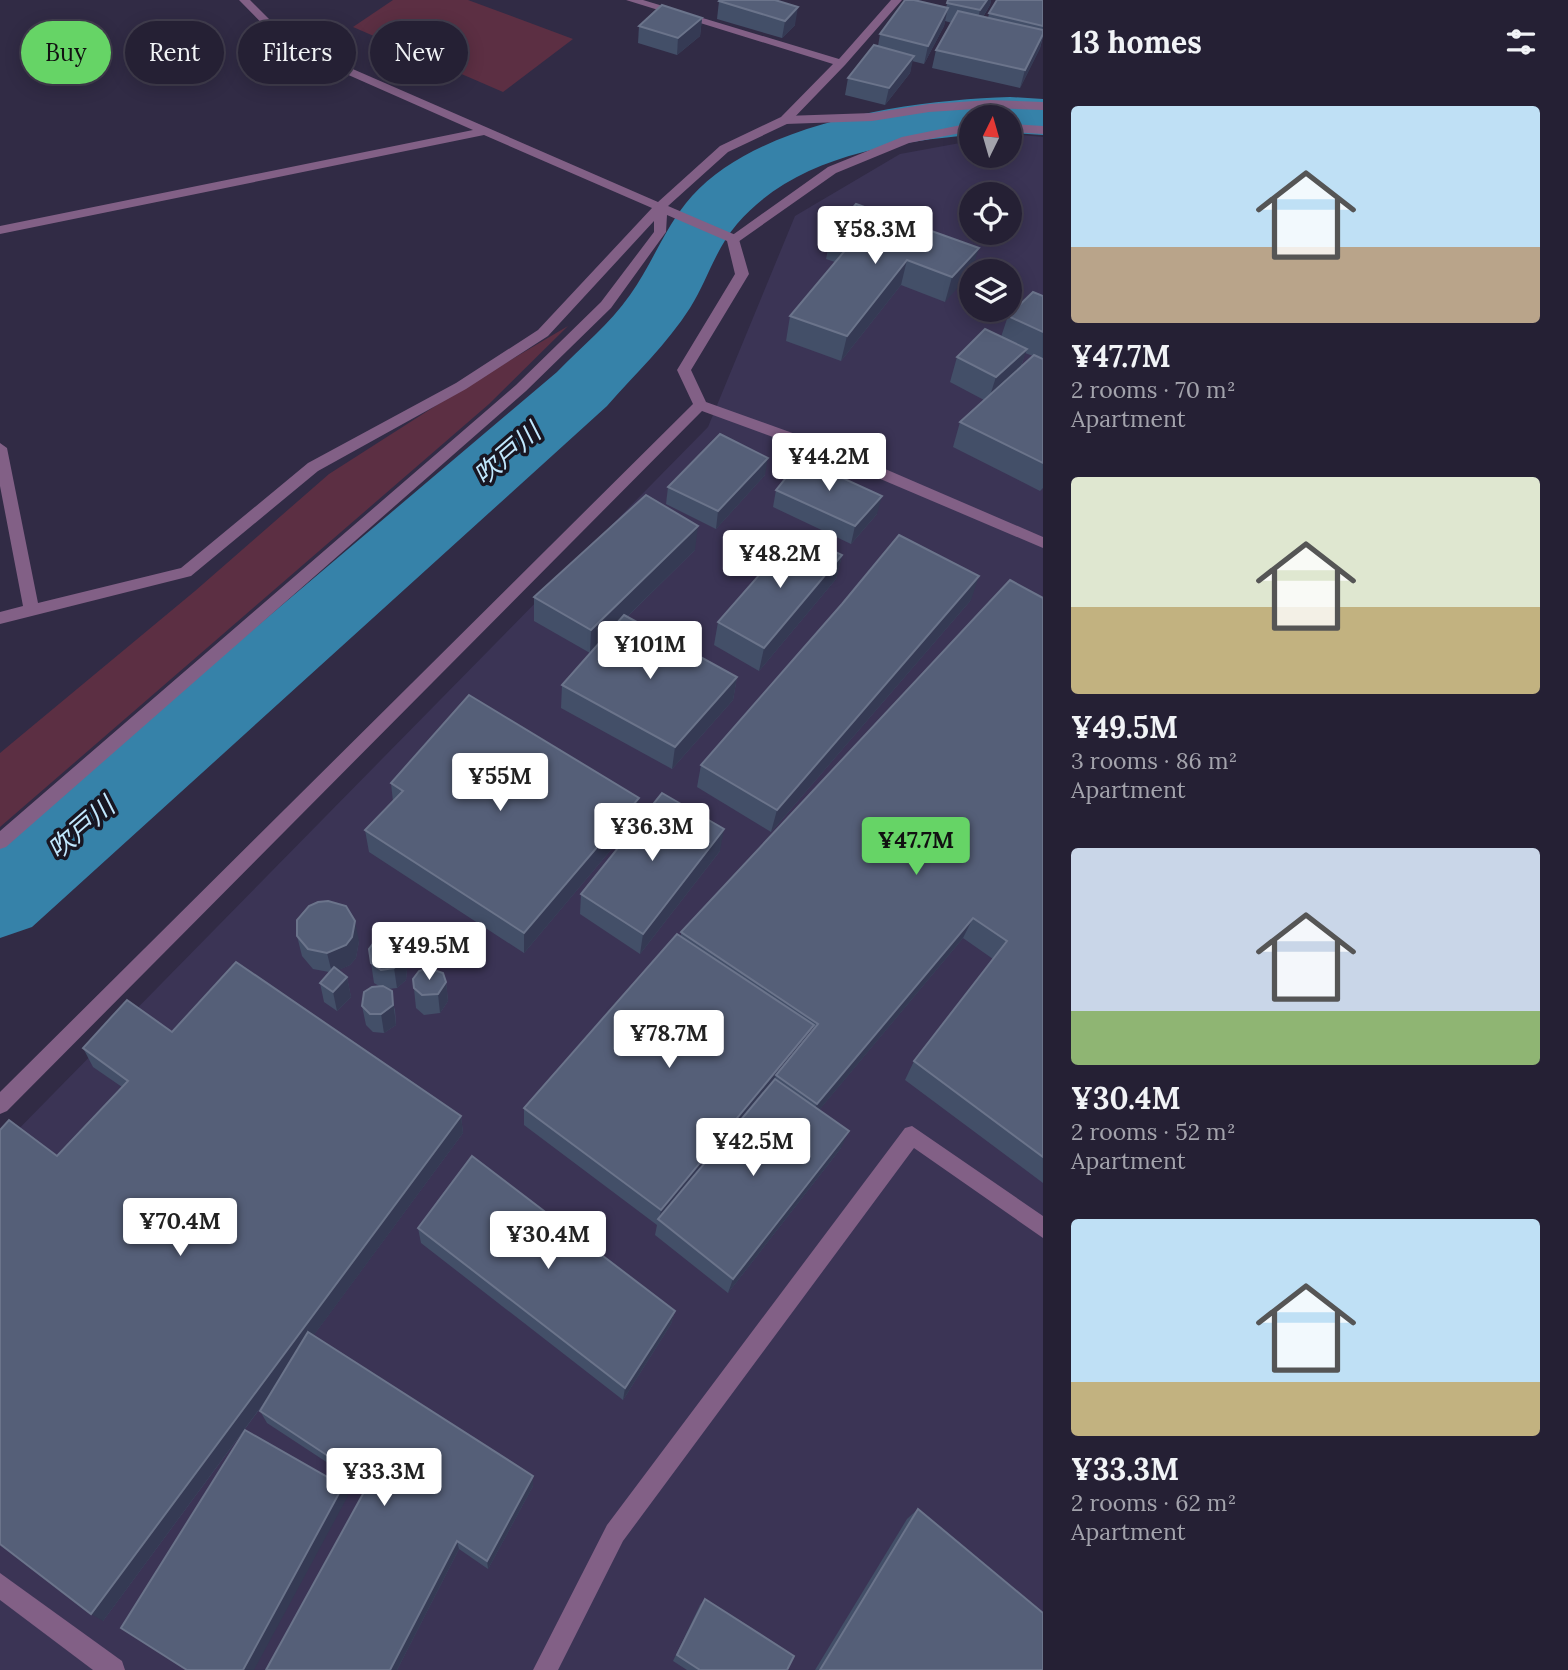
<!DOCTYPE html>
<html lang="en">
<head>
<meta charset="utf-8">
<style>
	body { margin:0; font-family:Lora,"Noto Sans JP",serif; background:#2d283c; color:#f1f3f6; height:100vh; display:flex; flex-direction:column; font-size:26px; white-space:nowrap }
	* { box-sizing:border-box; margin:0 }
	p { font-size:23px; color:#a3a3ac }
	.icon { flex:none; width:38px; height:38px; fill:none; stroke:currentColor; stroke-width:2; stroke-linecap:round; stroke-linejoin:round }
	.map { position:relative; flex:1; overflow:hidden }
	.panel { display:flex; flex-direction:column; background:#252034; width:525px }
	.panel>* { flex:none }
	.banner { position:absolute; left:21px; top:21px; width:665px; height:63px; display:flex; gap:14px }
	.needle { width:46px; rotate:5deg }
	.controls { position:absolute; left:959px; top:105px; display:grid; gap:14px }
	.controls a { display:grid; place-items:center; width:63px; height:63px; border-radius:50%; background:#252034; box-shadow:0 4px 18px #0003,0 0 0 2px #423e4f; font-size:35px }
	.price { position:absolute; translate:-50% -60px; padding:0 16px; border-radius:7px; background:#fff; color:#222; font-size:23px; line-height:46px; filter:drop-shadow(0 2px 4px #0008) }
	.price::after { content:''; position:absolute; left:50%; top:42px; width:21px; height:16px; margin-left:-10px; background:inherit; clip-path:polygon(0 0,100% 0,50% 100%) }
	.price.on { background:#66d466; color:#111 }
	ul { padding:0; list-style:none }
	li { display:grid; align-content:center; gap:14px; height:371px; padding:0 28px }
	li span { display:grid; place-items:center; height:217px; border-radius:7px; color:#555 }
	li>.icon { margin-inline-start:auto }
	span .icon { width:126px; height:126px; fill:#fffc; stroke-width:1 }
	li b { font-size:30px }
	h2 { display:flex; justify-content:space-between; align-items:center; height:84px; padding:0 28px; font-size:30px }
	.chip { padding:0 24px; border-radius:32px; background:#252034; box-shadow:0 4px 18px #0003,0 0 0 2px #423e4f; font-size:24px; line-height:63px }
	.chip.on { background:#66d466; color:#111 }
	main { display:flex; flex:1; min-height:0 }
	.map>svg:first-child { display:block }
</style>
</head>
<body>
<main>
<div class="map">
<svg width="1043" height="1670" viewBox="0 0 1043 1670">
	<rect width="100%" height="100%" fill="#312b45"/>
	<path fill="#3b3455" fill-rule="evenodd" d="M1010 134 1043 137V1670H0V1148L708 427 795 216 900 154 971 141V156H1010ZM971 194H1010V233H971ZM971 271H1010V310H971Z"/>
	<g fill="#5c2f43">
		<polygon points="393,0 468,0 573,39 503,92 353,27"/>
		<polygon points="568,326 489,404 0,827 0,753 195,591 329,474 465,387"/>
	</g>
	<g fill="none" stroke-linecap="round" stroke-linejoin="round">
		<path fill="#3682a9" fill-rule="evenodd" d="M1010 97 1043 99V135L1010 133V117H971V135C890 142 793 158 737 224 716 248 707 281 690 308 667 344 636 373 607 406L32 927 0 938V844L557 372C581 347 610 324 630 295 653 263 665 226 692 196 760 121 913 100 1010 97Z"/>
		<g fill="#826086" fill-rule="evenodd">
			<polygon points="990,100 1043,102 1043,110 990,108 929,112 872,121 785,124 779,120 785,116 872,113 929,104"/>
			<polygon points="971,123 971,131 909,143 836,173 738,242 733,243 727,239 828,167 902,137"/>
			<polygon points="1010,124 1043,126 1043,134 1010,132"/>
		</g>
		<g fill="#826086" fill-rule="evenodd">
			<polygon points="239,0 250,0 293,43 658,202 720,146 781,117 833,64 626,0 643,0 839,59 891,0 902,0 845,65 789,123 728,152 668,206 738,236 749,274 691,370 706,402 848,453 1043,537 1043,548 838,461 702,411 7,1111 0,1114 0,1092 693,404 677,370 735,274 727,241 667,215 666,232 611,308 526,391 6,847 0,849 0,831 516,385 601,302 654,232 654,221 548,336 466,389 318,471 191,576 0,624 0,612 23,606 0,486 0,443 7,448 38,603 181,568 308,463 456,383 538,330 652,208 484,135 0,234 0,226 473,130 285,47"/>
			<polygon points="912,1126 1043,1216 1043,1238 914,1148 623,1541 558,1670 533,1670 607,1525 905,1128"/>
			<polygon points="0,1573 122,1661 125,1670 93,1670 0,1600"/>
		</g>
	</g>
	<g fill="#434f68" fill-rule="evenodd">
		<polygon points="775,0 795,25 782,38 717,19 719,1"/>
		<polygon points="948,0 991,0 990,5 983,17 988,18 989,13 1043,0 1043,37 1040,48 1020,88 932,68 936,50 952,23 945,21 944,26 924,64 912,61 910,73 885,105 845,95 848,78 878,46 880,34 946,8"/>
		<polygon points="702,18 700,36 677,55 638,43 639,26"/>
		<polygon points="831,234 979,248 945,302 901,285 841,361 786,341 790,316 835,262 826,259"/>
		<path d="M1043 296V488L1040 491 953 447 960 422 984 400 950 382 957 357 1001 337 1008 316ZM1025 353 1033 356 1021 367Z"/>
		<polygon points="765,475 716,529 666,504 668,487"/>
		<polygon points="776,490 877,514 851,544 773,507"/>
		<polygon points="695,550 627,617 737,677 733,700 672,769 561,708 562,685 590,653 534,621 534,597"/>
		<polygon points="842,555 836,579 759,671 714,645 718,622"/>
		<polygon points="1043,598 1043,1183 905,1080 914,1061 993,959 963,938 819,1110 841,1148 728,1293 655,1235 657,1225 524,1125 524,1108 681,936 681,932"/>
		<polygon points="971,600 771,832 697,787 701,765"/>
		<polygon points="391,783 636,820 524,953 369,852 365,830 393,802"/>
		<polygon points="720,851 640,954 580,914 581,894"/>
		<polygon points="297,936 359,941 356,958 350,965 338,970 347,977 351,997 337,1011 324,1002 320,983 329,972 313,969 302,956"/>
		<polygon points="369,949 405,949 407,969 406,980 397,988 388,989 395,1010 396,1025 384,1033 373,1032 366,1025 362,1006 379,986 374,983"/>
		<polygon points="413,979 446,982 448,1001 440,1013 424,1015 416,1008"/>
		<polygon points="172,1032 461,1116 463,1133 313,1336 533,1486 488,1569 459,1549 397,1670 266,1670 366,1488 267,1423 260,1411 270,1395 103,1621 57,1156 122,1087 93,1067 83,1048"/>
		<polygon points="418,1228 675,1311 671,1324 623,1400 421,1243"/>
		<polygon points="918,1509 1043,1670 815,1670 907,1519"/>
		<polygon points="705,1599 787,1670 687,1670 673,1661 700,1605"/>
	</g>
	<g fill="#353a54">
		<polygon points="987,0 991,0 990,5 976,28 980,10"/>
		<polygon points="798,7 795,25 782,38 785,21"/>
		<polygon points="948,8 944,26 924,64 928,46"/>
		<polygon points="702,18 700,36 677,55 678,38"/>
		<polygon points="1043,34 1040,48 1020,88 1025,70"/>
		<polygon points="914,56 910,73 885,105 889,88"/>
		<polygon points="979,248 971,273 945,302 952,277"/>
		<polygon points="907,260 901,285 841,361 847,336"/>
		<polygon points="1027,349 1018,374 988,402 996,377"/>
		<polygon points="768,458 765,475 716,529 718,511"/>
		<polygon points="882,496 877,514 851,544 855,526"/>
		<polygon points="698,526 695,550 590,653 591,630"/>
		<polygon points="842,555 836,579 759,671 764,648"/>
		<polygon points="979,576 971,600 771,832 777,810"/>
		<polygon points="737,677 733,700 672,769 675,747"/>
		<polygon points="639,798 636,820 524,953 524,933"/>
		<polygon points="724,829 720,851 640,954 643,934"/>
		<polygon points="973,918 963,938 810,1121 817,1104"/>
		<polygon points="355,921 359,941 356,958 350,965 332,973 327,953"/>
		<polygon points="405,949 407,969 406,980 397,988 394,968"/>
		<polygon points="347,977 351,997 337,1011 333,992"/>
		<polygon points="446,982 448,1001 440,1013 438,994"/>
		<polygon points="392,991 396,1025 384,1033 381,1014"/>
		<polygon points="814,1025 808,1044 776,1075 772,1087 659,1220 661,1210"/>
		<polygon points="461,1116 463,1133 103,1621 91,1614"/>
		<polygon points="849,1131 841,1148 728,1293 733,1279"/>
		<polygon points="675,1311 671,1324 623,1400 625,1388"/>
		<polygon points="533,1476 533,1486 488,1569 487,1561"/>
		<polygon points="343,1486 348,1496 254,1670 243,1670"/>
		<polygon points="457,1541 459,1549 397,1670 390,1670"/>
	</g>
	<g fill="#555f78" stroke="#6b748b" stroke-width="2">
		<polygon points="720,0 775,0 798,7 785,21 719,1"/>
		<polygon points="905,0 914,0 948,8 928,46 880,34"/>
		<polygon points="948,0 987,0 980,10 947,3"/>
		<polygon points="997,0 1043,0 1043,26 989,13"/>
		<polygon points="662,5 702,18 678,38 639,26"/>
		<polygon points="958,11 1043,30 1043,34 1025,70 936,50"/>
		<polygon points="874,45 914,56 889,88 848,78"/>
		<polygon points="856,204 979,248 952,277 907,260 847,336 790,316 853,241 831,234"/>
		<polygon points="1033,292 1043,296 1043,332 1008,316"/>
		<polygon points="985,329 1027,349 996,377 957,357"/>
		<polygon points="1034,355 1043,359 1043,463 960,422"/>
		<polygon points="720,434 768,458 718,511 668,487"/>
		<polygon points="801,459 882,496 855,526 776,490"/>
		<polygon points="646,495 698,526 591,630 534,597"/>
		<polygon points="796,533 842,555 764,648 718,622"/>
		<polygon points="899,535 979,576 777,810 701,765 842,604"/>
		<polygon points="1010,580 1043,598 1043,1157 914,1061 1007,941 973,918 817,1104 776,1075 818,1024 681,932"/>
		<polygon points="624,615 737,677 675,747 562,685"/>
		<polygon points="469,695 639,798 524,933 365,830 403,791 391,783"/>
		<polygon points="662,793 724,829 643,934 581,894"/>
		<polygon points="328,901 346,906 355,921 352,937 346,945 327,953 308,949 297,936 297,920 309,906 318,902"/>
		<polygon points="677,934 814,1025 661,1210 524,1108"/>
		<polygon points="392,938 405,949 403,960 394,968 381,970 371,963 369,949 375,941"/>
		<polygon points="236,962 461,1116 91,1614 0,1544 0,1130 9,1120 57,1156 128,1081 83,1048 127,1000 172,1032"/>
		<polygon points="334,967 347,977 333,992 320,983"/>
		<polygon points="428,968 443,973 446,982 438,994 422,995 414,988 413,979 419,971"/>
		<polygon points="383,986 392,991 393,1005 381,1014 370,1014 362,1006 364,992 372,987"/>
		<polygon points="775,1079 849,1131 733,1279 658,1219"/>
		<polygon points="472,1156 675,1311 625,1388 418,1228"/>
		<polygon points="308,1332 533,1476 487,1561 457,1541 390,1670 266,1670 369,1483 260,1411"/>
		<polygon points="245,1430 343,1486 243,1670 187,1670 121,1628"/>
		<polygon points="918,1509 1043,1613 1043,1670 820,1670"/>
		<polygon points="705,1599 794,1656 787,1670 700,1670 677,1655"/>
	</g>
	<g text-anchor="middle" stroke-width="7" stroke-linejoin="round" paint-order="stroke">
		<g font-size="26" font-style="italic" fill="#c2e8fe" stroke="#181622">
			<text transform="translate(507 454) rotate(-41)" y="9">吹戸川</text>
			<text transform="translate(81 828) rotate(-41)" y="9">吹戸川</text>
		</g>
	</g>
</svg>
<div class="controls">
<a><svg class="needle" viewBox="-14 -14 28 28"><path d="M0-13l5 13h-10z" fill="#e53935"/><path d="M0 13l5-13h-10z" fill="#a3a3ac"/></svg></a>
<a><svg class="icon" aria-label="locate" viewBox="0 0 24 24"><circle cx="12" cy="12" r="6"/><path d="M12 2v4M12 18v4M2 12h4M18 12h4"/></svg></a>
<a><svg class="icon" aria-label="layers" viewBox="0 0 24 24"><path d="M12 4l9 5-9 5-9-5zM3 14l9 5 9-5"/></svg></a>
</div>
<b class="price" style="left:875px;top:266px">¥58.3M</b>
<b class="price" style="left:829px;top:493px">¥44.2M</b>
<b class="price" style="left:780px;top:590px">¥48.2M</b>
<b class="price" style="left:650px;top:681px">¥101M</b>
<b class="price" style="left:500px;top:813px">¥55M</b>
<b class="price" style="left:652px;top:863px">¥36.3M</b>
<b class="price on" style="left:916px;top:877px">¥47.7M</b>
<b class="price" style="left:429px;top:982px">¥49.5M</b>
<b class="price" style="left:669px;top:1070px">¥78.7M</b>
<b class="price" style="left:753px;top:1178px">¥42.5M</b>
<b class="price" style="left:180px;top:1258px">¥70.4M</b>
<b class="price" style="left:548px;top:1271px">¥30.4M</b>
<b class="price" style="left:384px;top:1508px">¥33.3M</b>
<div class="banner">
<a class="chip on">Buy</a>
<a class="chip">Rent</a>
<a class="chip">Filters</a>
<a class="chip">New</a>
</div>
</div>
<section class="panel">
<h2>13 homes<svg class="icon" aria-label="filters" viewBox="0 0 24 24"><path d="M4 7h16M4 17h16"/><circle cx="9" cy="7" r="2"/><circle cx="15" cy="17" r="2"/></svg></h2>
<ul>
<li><span style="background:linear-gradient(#bfe0f5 65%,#b9a48a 0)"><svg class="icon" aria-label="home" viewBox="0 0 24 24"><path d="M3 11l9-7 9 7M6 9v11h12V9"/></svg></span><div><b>¥47.7M</b><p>2 rooms · 70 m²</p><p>Apartment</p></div></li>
<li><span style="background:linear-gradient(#dfe7d0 60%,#c2b280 0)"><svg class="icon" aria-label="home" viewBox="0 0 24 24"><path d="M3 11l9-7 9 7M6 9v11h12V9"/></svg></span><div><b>¥49.5M</b><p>3 rooms · 86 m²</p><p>Apartment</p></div></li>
<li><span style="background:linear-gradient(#c9d6e8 75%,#8fb573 0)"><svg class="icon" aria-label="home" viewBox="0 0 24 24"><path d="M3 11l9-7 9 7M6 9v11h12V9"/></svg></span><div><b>¥30.4M</b><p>2 rooms · 52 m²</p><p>Apartment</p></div></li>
<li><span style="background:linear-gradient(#bfe0f5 75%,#c2b280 0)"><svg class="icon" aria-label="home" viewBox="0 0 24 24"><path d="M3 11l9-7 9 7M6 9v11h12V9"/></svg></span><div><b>¥33.3M</b><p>2 rooms · 62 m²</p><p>Apartment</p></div></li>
</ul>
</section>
</main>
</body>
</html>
